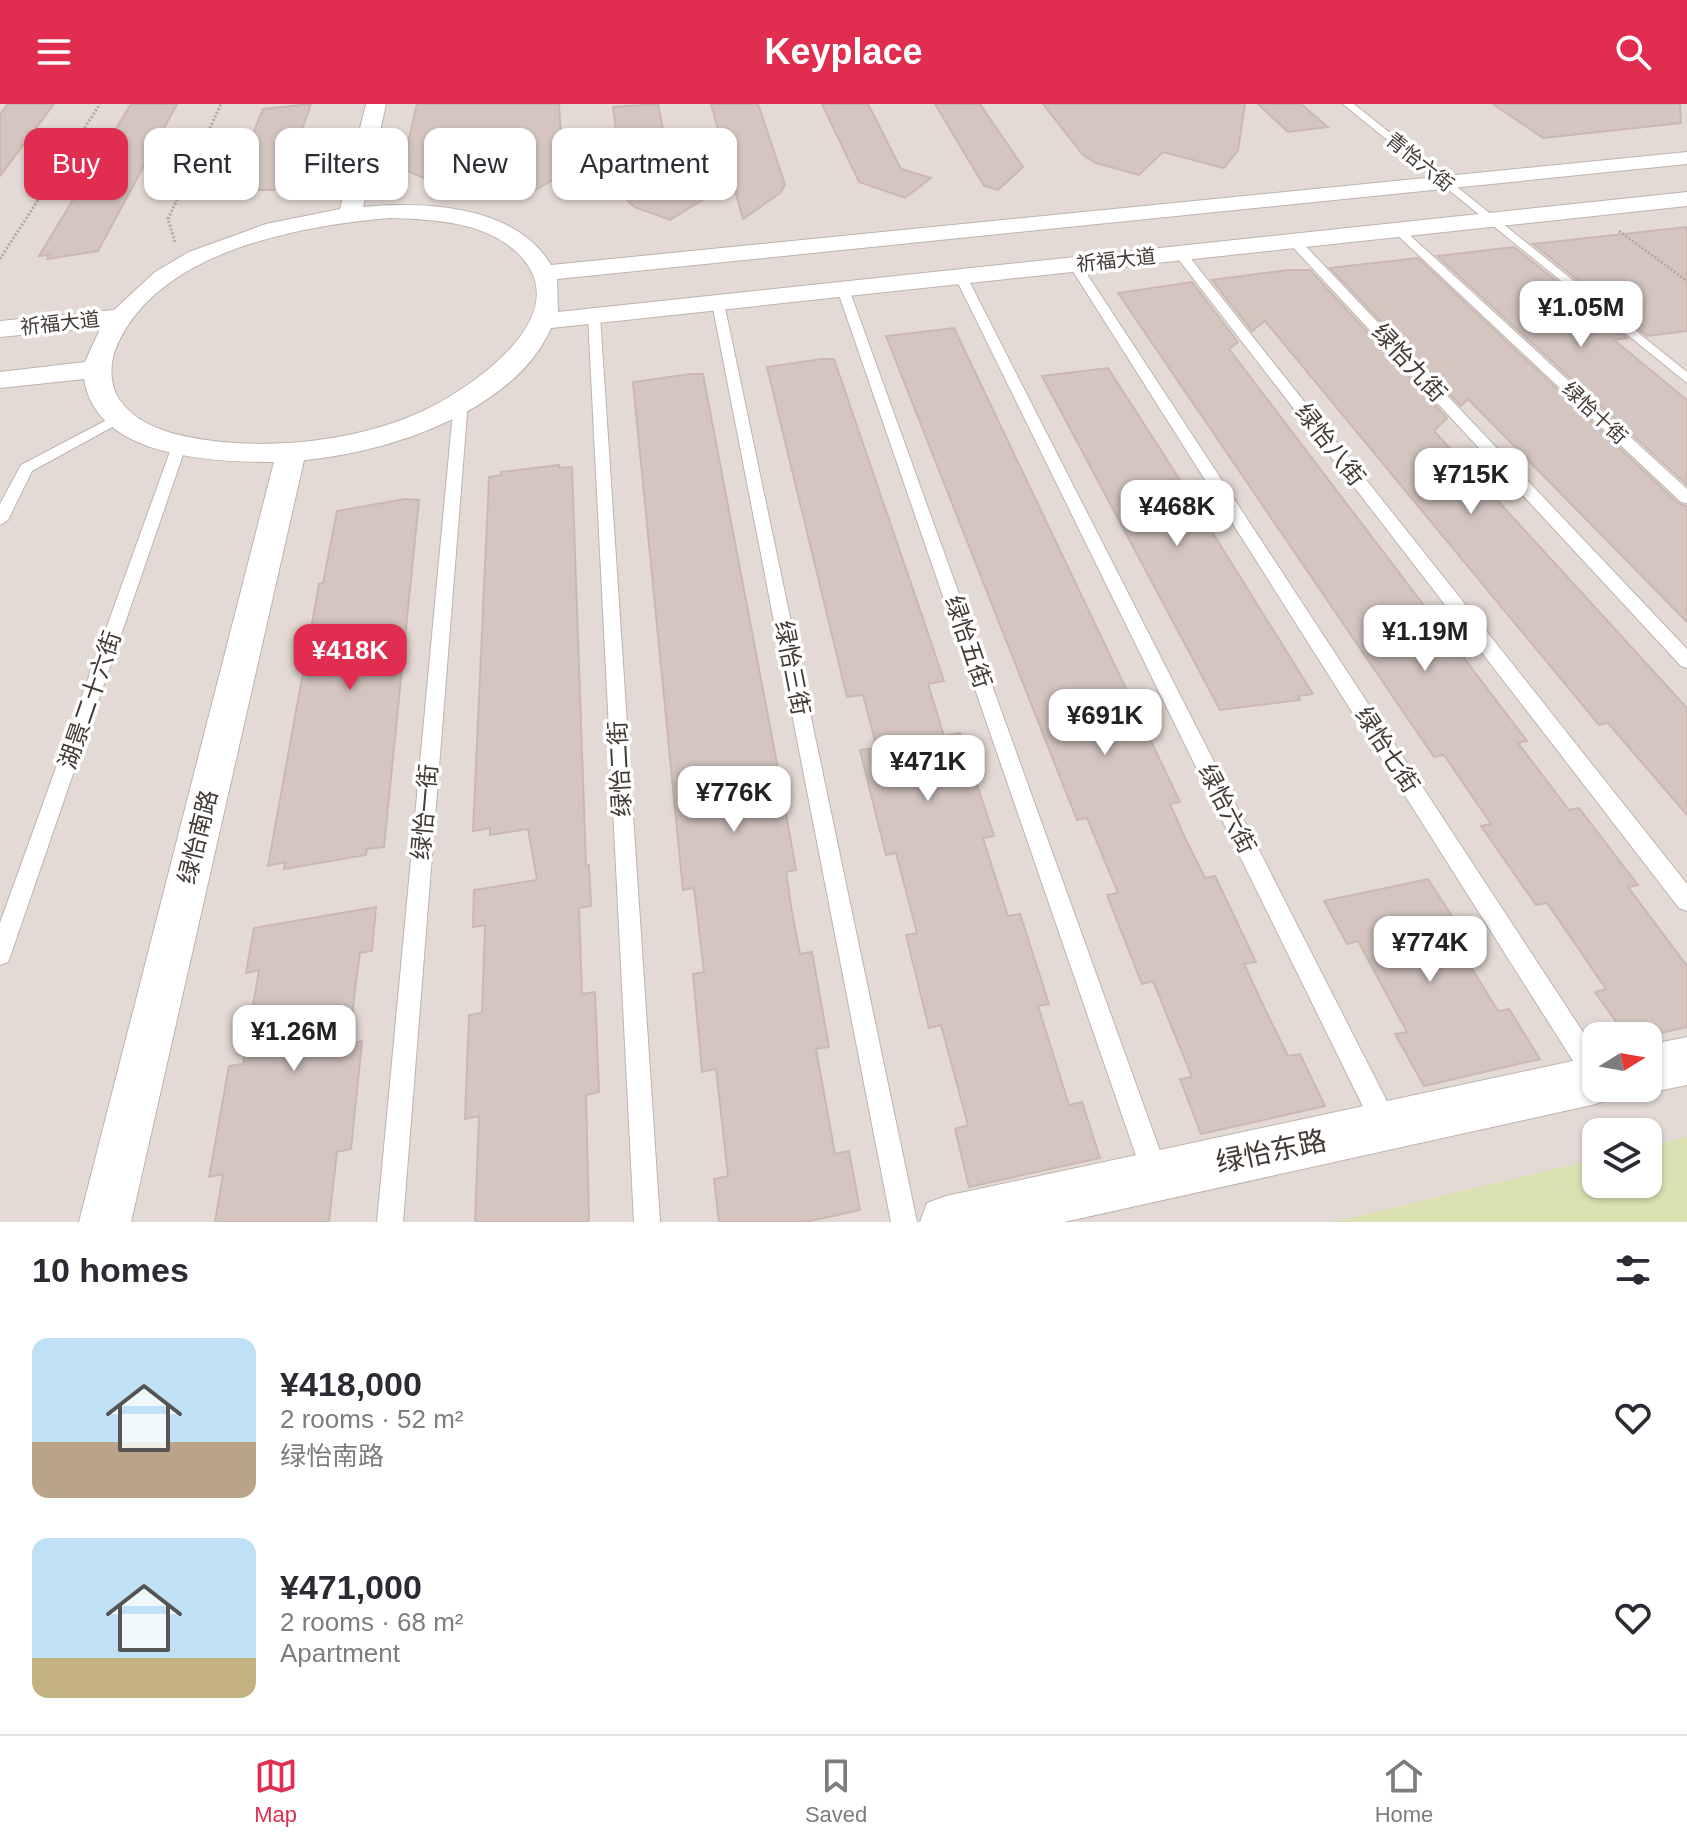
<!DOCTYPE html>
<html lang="en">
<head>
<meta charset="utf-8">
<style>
	body { margin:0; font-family:Helvetica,"Noto Sans SC",sans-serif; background:#f7f7f7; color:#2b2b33; height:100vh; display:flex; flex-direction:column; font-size:30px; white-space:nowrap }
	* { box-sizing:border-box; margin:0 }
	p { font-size:26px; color:#7c7c81 }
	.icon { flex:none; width:44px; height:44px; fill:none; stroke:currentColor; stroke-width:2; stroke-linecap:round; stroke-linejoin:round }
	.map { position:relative; height:1118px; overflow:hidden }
	.details { display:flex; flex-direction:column; background:#fff; flex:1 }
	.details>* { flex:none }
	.guide { position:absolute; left:24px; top:24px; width:800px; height:72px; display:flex; gap:16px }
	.needle { width:52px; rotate:79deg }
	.controls { position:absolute; left:1582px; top:918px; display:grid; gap:16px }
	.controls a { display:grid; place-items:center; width:80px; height:80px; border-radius:16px; background:#fff; box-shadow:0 2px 6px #0004; font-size:40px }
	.price { position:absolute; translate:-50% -68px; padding:0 18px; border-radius:16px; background:#fff; color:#222; font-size:26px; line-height:52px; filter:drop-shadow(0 2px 4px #0008) }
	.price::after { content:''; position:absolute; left:50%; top:48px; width:24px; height:18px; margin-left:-12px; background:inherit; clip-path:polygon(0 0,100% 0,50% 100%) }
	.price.selected { background:#e12d50; color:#fff }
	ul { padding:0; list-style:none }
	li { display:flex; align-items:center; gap:24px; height:200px; padding:0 32px }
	li span { display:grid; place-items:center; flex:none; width:224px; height:160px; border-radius:16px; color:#555 }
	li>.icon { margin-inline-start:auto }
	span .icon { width:96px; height:96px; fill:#fffc; stroke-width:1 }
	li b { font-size:34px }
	h2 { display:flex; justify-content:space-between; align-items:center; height:96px; padding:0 32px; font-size:34px }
	.tag { padding:0 28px; border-radius:16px; background:#fff; box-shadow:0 2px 6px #0004; font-size:28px; line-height:72px }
	.tag.selected { background:#e12d50; color:#fff }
	header { display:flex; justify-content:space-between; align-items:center; height:104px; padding:0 32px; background:#e12d50; color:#fff; font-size:36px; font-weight:600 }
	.tabs { display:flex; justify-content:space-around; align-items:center; height:112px; border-top:2px solid #e1e1e2; background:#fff; font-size:22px; color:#7c7c81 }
	.tabs a { display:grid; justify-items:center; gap:4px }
	.tabs .selected { color:#e12d50 }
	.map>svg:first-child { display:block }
</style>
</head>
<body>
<header><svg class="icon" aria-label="menu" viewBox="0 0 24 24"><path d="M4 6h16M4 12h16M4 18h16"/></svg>Keyplace<svg class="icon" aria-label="search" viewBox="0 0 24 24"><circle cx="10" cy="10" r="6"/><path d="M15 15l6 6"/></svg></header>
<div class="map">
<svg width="1687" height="1118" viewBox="0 0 1687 1118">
	<rect width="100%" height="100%" fill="#f1eae6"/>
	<path fill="#e4dad5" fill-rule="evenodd" d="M0 0H1687V1118H0ZM1596 932H1648V984H1596ZM1596 1028H1648V1080H1596Z"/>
	<polygon fill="#dce1b3" points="1687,1033 1687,1118 1333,1118 1596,1055 1596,1080 1648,1080 1648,1043"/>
	<g fill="#d4c5c0" stroke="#cbb8b1" stroke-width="2">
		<polygon points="8,0 54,0 0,72 0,10"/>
		<polygon points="131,0 177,0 98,147 47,155 49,151 39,152"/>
		<polygon points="311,0 282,82 274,86 230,86 263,5"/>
		<polygon points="417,0 559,0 562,47 584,45 556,74 523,93 461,71 441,81 402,65"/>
		<polygon points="658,0 675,85 704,95 670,116 634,103 625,94 613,3"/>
		<polygon points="711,0 758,0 783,74 785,81 780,89 743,115"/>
		<polygon points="822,0 868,0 901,65 931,74 905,94 859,78"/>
		<polygon points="935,0 980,0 1023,63 998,86 984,82"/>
		<polygon points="1043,0 1245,0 1238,46 1224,64 1163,48 1139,71 1096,59 1083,51"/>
		<polygon points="1258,0 1301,0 1328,23 1288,28"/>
		<polygon points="1493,0 1680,0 1681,19 1543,34"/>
		<polygon points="1687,123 1687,227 1647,232 1533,140"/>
		<polygon points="1514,143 1627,234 1614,236 1687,296 1687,381 1437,152"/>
		<polygon points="1418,154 1679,400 1687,402 1687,518 1468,295 1461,302 1330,164"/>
		<polygon points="1288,166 1310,166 1447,314 1434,327 1687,604 1687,711 1608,619 1599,621 1265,217 1252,227 1212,176"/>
		<polygon points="1192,178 1238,238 1229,245 1527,637 1518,639 1569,706 1579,704 1638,781 1628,783 1687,862 1687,923 1647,932 1626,932 1595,888 1606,885 1547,799 1536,801 1481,722 1491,720 1444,651 1434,653 1118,189"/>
		<polygon points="954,224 1180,698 1170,700 1186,736 1205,774 1215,772 1256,858 1244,860 1265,905 1288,952 1300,950 1325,1002 1201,1030 1180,975 1192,973 1153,877 1142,880 1107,791 1118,789 1087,714 1077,716 886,232"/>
		<polygon points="822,255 834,255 930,535 944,577 928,580 944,632 960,629 994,732 983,734 995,772 1008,812 1020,810 1049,900 1038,902 1069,1001 1082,998 1100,1054 969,1083 955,1025 968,1021 941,921 929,924 906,831 917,829 896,749 886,751 860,646 877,644 863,591 847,593 767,263"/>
		<polygon points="1108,264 1171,362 1313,590 1298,592 1300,596 1220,606 1042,272"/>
		<polygon points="691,270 703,270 779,670 796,766 786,768 792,808 800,850 812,848 829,943 816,945 835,1050 849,1047 860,1106 805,1118 719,1118 714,1075 728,1072 716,965 702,968 693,870 704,868 694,784 683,786 633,278"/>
		<polygon points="559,361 559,364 572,363 586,762 589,761 591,802 579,804 582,890 595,888 599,988 586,991 589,1118 475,1118 479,1012 465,1015 469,911 482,909 485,821 473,823 474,786 537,776 528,725 490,731 490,724 473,727 489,373 501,371 501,368"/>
		<polygon points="405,395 419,396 384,743 367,745 366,751 284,765 285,758 268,762 319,480 323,479 337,407"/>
		<polygon points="1428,775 1455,817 1444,819 1498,907 1509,905 1540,955 1424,982 1395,930 1407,928 1358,837 1347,840 1324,797"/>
		<polygon points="376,803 372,847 360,849 354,893 350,940 362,937 351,1045 337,1048 329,1118 215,1118 223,1070 209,1073 229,962 243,960 259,866 246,869 254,824"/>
	</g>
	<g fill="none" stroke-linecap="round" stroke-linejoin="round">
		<g stroke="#beb3ad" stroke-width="2">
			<g id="lane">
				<polygon points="1343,0 1354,0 1687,268 1687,279"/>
				<polygon points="1394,124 1402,124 1687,385 1687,399 1681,398 1394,128"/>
				<polygon points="1290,134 1298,134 1687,545 1687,564 1681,562 1290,140"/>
				<polygon points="1176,146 1184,146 1687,780 1687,807 1679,804 1176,152"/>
				<polygon points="1075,157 1081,161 1596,948 1596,982 1587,979 1069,161"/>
				<polygon points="961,169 967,173 1395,1013 1398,1022 1395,1031 1386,1034 1377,1031 955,173"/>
				<polygon points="843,181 849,185 1168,1069 1164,1078 1155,1082 1146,1078 1142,1069 837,185"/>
				<polygon points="718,195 724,199 917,1118 891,1118 712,199"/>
				<polygon points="594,208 600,212 660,1118 634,1118 588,212"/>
				<polygon points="461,293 468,297 403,1118 377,1118 454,297"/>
				<polygon points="120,309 127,313 125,316 32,367 8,416 0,421 0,400 21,361"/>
				<polygon points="179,337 186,342 11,850 8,858 0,861 0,819 172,342"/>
			</g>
		</g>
		<g stroke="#beb3ad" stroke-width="2">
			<g id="street">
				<path d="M366 0H386L363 103C424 97 516 101 551 161L1687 48V60L557 175 558 208 1687 88V102L551 224C515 307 388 349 304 356L131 1118H79L274 358C213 358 96 354 84 275L0 284V268L85 258 101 223 0 233V217L114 206 155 168 189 148 266 120 340 105ZM389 114C434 115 493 118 524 156 573 216 468 286 423 307 361 335 289 344 222 338 186 334 141 327 119 295 108 278 110 254 119 237 163 146 300 122 389 114Z"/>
				<polygon points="1687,933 1687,981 1648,989 1636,984 1648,984 1648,941"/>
				<polygon points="1596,952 1596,984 1617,984 1613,993 1596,1000 1064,1118 920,1118 927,1099 946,1092"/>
			</g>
		</g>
		<g stroke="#bba69d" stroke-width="3" stroke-dasharray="2 2" stroke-linecap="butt">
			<polyline points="1619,127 1687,177"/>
			<polyline points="175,138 168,115 221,0"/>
			<polyline points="0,155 100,0"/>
		</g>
		<use href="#lane" fill="#fff" fill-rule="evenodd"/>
		<use href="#street" fill="#fff" fill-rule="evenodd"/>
	</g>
	<g text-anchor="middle" stroke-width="7" stroke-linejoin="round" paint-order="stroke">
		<g font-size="20" fill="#433a36" stroke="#fff">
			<text transform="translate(1420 58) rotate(39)" y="7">青怡六街</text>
			<text transform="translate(1116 156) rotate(-6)" y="7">祈福大道</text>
			<text transform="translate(60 219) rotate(-6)" y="7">祈福大道</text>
			<text transform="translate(1595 309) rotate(43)" y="7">绿怡十街</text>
		</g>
		<g font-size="24" fill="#433a36" stroke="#fff">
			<text transform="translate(1409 259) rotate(47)" y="8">绿怡九街</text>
			<text transform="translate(1330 341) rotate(52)" y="8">绿怡八街</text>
			<text transform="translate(968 538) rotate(71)" y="8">绿怡五街</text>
			<text transform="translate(792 564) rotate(79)" y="8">绿怡三街</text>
			<text transform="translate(90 596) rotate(-71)" y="8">湖景二十六街</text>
			<text transform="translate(1387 646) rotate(57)" y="8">绿怡七街</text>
			<text transform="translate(620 665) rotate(-93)" y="8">绿怡二街</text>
			<text transform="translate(1227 705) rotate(63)" y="8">绿怡六街</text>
			<text transform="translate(425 708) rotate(-85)" y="8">绿怡一街</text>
			<text transform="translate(198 733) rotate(-76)" y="8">绿怡南路</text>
		</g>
		<g font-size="28" fill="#433a36" stroke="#fff">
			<text transform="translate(1271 1047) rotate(-12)" y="10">绿怡东路</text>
		</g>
	</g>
</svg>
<div class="controls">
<a><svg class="needle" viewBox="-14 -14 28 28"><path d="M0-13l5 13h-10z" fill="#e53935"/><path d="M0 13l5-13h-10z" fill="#7c7c81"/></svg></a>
<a><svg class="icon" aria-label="layers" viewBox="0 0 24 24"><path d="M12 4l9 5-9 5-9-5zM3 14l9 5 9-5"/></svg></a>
</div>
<b class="price" style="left:1581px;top:245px">¥1.05M</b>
<b class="price" style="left:1471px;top:412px">¥715K</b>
<b class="price" style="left:1177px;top:444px">¥468K</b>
<b class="price" style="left:1425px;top:569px">¥1.19M</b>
<b class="price selected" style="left:350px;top:588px">¥418K</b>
<b class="price" style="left:1105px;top:653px">¥691K</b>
<b class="price" style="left:928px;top:699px">¥471K</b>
<b class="price" style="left:734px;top:730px">¥776K</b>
<b class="price" style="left:1430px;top:880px">¥774K</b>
<b class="price" style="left:294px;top:969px">¥1.26M</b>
<div class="guide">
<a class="tag selected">Buy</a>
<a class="tag">Rent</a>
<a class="tag">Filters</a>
<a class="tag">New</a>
<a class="tag">Apartment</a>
</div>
</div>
<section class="details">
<h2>10 homes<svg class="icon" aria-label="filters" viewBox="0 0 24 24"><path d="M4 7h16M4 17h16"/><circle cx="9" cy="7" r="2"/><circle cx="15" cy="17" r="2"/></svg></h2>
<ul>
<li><span style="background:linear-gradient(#bfe0f5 65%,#b9a48a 0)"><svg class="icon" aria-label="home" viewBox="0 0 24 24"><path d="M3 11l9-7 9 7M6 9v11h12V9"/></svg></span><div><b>¥418,000</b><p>2 rooms · 52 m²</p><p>绿怡南路</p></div><svg class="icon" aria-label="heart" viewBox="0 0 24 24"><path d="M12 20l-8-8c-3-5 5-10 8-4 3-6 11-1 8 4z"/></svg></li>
<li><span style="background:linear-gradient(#bfe0f5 75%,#c2b280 0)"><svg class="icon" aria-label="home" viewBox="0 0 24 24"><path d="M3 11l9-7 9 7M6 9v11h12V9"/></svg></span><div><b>¥471,000</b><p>2 rooms · 68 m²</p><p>Apartment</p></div><svg class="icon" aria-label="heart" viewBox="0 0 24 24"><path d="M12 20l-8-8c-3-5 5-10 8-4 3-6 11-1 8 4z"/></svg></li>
</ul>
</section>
<nav class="tabs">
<a class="selected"><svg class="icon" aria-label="map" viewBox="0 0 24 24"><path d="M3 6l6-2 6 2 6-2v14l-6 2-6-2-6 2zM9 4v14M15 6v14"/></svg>Map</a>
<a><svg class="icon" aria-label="saved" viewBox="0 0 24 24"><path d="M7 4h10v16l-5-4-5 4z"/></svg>Saved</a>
<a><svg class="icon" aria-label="home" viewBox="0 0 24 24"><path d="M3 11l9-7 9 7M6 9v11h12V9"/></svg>Home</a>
</nav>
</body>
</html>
